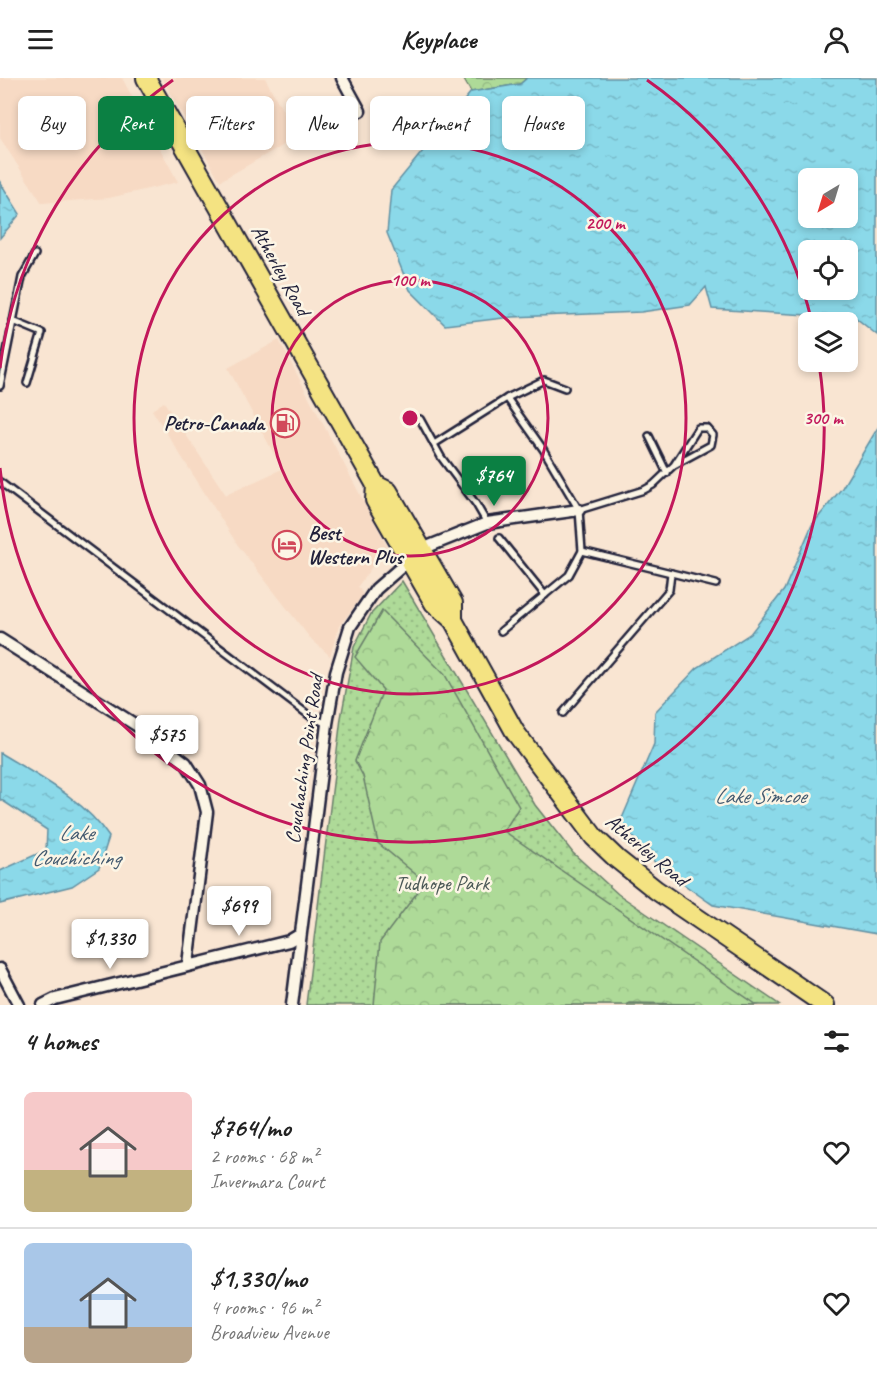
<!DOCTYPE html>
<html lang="en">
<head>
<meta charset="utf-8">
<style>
	body { margin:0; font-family:Caveat,sans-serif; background:#f2f2f2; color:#222; height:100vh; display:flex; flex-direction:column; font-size:22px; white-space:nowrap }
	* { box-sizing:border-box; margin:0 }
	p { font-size:20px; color:#767676 }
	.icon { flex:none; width:33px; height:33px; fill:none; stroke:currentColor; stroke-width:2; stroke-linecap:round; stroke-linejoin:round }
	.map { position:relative; height:927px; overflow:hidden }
	.panel { display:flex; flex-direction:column; background:#fff; flex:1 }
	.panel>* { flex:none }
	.banner { position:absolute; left:18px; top:18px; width:842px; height:54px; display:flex; gap:12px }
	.needle { width:39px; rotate:218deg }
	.controls { position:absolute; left:798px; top:90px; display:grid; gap:12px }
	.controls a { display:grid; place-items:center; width:60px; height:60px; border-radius:9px; background:#fff; box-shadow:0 3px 9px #0003; font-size:30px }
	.price { position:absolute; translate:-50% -51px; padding:0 14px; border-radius:6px; background:#fff; color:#222; font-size:20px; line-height:39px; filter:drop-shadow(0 2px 3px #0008) }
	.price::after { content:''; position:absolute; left:50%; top:36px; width:18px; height:14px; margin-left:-9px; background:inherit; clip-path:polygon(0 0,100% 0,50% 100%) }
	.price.active { background:#0b8043; color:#fff }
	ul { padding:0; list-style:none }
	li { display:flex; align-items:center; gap:18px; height:150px; padding:0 24px }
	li+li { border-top:2px solid #e0e0e0 }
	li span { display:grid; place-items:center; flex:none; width:168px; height:120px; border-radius:9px; color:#555 }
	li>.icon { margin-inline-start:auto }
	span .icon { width:72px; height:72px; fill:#fffc; stroke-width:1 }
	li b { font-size:26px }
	h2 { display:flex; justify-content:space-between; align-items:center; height:72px; padding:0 24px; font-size:26px }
	.pill { padding:0 21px; border-radius:9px; background:#fff; box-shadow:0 3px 9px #0003; font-size:21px; line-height:54px }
	.pill.active { background:#0b8043; color:#fff }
	header { display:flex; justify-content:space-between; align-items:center; height:78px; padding:0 24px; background:#fff; font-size:27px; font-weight:700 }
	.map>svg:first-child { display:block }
</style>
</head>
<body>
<header><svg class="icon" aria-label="menu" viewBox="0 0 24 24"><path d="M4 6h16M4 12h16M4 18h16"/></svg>Keyplace<svg class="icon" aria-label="person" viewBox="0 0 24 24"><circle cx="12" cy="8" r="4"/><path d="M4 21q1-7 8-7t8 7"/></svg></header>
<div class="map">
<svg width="877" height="927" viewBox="0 0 877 927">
	<defs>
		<pattern id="grass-dots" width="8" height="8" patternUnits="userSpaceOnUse" patternTransform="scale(1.5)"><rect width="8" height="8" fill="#aeda98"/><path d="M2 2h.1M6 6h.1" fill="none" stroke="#95bb84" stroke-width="1.8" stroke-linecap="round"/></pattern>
		<pattern id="forest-crowns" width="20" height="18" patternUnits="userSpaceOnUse" patternTransform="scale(1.5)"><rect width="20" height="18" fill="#aeda98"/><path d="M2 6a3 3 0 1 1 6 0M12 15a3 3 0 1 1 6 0" fill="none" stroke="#95bb84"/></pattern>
		<pattern id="water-ripples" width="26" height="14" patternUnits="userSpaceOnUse" patternTransform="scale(1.5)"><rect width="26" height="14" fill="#8bd9e9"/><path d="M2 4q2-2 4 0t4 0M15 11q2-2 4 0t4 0" fill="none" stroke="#78bac9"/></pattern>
	</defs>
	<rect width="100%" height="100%" fill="#f9e5d2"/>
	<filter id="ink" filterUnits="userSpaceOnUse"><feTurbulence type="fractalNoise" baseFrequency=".0167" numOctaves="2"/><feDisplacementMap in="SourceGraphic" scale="12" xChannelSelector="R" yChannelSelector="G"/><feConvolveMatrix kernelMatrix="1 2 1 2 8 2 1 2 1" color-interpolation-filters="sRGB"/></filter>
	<g filter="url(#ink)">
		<g fill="#f7dac4">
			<polygon points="0,0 122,0 178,104 109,120 42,125 0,60"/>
			<polygon points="162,0 265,0 297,59 220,103"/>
			<polygon points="279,262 387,468 358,508 363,517 339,548 330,578 310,560 237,466 152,332 164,324 226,417 282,391 228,290"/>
		</g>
		<polygon fill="url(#grass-dots)" stroke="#687e6a" stroke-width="1.5" points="402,503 535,727 573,775 618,816 780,927 306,927 341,640 354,569 371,536"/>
		<g fill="url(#forest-crowns)" stroke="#687e6a" stroke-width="1.5">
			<polygon points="463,0 527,0 520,6 471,14"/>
			<polygon points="382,533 445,597 519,729 504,753 757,927 629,925 627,927 374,927 380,864 425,804 378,765 363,698 355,683 383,612 355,579"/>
		</g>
		<g fill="url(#water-ripples)" stroke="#6190a3" stroke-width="1.5" fill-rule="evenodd">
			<path d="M527 0H877V257L856 240 712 231 706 209 690 227 641 234 512 239 445 247 410 212 387 155 391 112 471 14 520 6ZM848 100V140H808V100ZM848 172V212H808V172Z"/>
			<polygon points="0,104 20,136 0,160"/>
			<polygon points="877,351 877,856 713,827 659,789 620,745 654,666 655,634 697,590 750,556 784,512 812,447 842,410"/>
			<path d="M0 675C39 699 83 720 109 759L99 790 72 808 0 826V793L46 772 47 752 0 721Z"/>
		</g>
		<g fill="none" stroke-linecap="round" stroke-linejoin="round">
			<g stroke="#22223b" stroke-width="10">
				<g id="service">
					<polyline points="13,243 42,255 27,305"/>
					<polyline points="0,308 22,199 35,176"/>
					<polyline points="420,341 441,379 476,426 487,445"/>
					<polyline points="649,358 667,395"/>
					<polyline points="434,366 507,320 544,302 565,310"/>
					<polyline points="0,404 310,638 327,646"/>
					<polyline points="579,432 644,412 653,407 674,387 711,367 713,357 707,350 698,350 674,387"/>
					<polyline points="499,460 545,517"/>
					<polyline points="582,473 716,506"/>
					<polyline points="501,553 569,497 582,473 579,432 543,371 507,320"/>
					<polyline points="563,635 669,512 671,495"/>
				</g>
			</g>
			<g stroke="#22223b" stroke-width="15">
				<g id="minor">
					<polyline points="342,0 360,33"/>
					<polyline points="0,561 139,649 186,685 200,707 207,734 188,886"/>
					<polyline points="0,891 19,927"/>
					<polyline points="43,927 55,921 289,863 299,857"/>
					<polyline points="292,927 327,646 336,594 350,549 376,511 422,471 487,445 579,432"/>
				</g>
			</g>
			<g stroke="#22223b" stroke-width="22">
				<g id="trunk">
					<polyline points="146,0 376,407 375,422 434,525 453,542 515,654 594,759 617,781 656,812 825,927"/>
					<polyline points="376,407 388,413 453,525 453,542"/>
				</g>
			</g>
			<use href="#service" stroke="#fcf5e5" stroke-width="5"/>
			<use href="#minor" stroke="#fcf5e5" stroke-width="10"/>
			<use href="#trunk" stroke="#f4e382" stroke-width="18"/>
		</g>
	</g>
	<g fill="none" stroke="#c2185b" stroke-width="3">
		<circle cx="410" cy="340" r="138"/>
		<circle cx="410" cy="340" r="276"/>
		<path d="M0 290A413 413 0 0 1 173 2M647 2A413 413 0 0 1 812 244M819 286A413 413 0 1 1 0 390"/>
	</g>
	<defs>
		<g id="fuel-ring" transform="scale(1.5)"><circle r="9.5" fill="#fcf5e5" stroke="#d1495b" stroke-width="1.5"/><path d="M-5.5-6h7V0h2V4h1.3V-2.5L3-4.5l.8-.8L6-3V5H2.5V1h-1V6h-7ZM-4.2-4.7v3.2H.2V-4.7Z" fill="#d1495b"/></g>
		<g id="hotel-ring" transform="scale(1.5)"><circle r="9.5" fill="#fcf5e5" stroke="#d1495b" stroke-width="1.5"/><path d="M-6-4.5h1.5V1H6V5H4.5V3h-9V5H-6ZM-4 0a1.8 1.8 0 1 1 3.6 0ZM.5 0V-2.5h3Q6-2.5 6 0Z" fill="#d1495b"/></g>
	</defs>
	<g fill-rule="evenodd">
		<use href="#fuel-ring" x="285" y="345"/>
		<use href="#hotel-ring" x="287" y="467"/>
	</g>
	<g text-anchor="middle" stroke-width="5" stroke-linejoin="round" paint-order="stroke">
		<g font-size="21" fill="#22223b" stroke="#fcf5e5">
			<text transform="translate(281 192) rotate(61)" y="7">Atherley Road</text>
			<text transform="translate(304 681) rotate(-82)" y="7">Couchaching Point Road</text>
			<text transform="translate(647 772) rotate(40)" y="7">Atherley Road</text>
		</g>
		<g font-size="21" font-weight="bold" fill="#22223b" stroke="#fcf5e5" text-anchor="end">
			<text x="264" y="352">Petro-Canada</text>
			<text x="308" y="462" text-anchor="start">Best<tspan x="308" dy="24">Western Plus</tspan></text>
		</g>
		<g font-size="21" fill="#4c5957" stroke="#fcf5e5">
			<text x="442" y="812">Tudhope Park</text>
		</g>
		<g font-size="22" font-style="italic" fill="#42596f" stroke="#fcf5e5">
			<text x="760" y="725">Lake Simcoe</text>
			<text x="76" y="762">Lake<tspan x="76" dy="25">Couchiching</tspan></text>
		</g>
	</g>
	<circle cx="410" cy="340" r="9" fill="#c2185b" stroke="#fcf5e5" stroke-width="3"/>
	<g font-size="18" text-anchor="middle" font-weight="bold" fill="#c2185b" stroke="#fcf5e5" stroke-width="5" stroke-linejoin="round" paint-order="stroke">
		<text x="605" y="151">200 m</text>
		<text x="410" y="208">100 m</text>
		<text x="823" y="346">300 m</text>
	</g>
</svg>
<div class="controls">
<a><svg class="needle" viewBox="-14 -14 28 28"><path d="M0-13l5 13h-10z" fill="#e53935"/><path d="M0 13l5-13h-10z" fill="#767676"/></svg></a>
<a><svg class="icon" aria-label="locate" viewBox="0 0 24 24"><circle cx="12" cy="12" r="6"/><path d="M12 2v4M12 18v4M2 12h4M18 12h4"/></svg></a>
<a><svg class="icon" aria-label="layers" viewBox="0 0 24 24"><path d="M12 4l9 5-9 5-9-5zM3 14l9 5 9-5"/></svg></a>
</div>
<b class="price active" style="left:494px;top:429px">$764</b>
<b class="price" style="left:167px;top:688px">$575</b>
<b class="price" style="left:239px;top:859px">$699</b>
<b class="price" style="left:110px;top:892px">$1,330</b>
<div class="banner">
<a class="pill">Buy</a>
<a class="pill active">Rent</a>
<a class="pill">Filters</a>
<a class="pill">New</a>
<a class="pill">Apartment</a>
<a class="pill">House</a>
</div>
</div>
<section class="panel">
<h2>4 homes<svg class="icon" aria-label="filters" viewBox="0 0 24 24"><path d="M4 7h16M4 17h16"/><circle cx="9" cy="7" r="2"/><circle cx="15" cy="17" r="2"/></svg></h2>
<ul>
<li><span style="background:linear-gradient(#f6c9c9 65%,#c2b280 0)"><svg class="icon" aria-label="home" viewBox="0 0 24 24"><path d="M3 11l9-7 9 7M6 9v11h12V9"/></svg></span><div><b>$764/mo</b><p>2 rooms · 68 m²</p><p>Invermara Court</p></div><svg class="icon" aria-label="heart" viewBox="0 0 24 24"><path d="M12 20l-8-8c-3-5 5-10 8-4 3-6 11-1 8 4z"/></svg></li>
<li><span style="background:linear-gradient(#a9c7e8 70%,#b9a48a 0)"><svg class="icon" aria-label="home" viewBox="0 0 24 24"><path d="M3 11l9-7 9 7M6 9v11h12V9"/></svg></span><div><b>$1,330/mo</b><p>4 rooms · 96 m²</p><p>Broadview Avenue</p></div><svg class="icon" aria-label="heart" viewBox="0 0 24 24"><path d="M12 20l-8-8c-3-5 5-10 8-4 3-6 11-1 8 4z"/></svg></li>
</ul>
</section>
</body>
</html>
